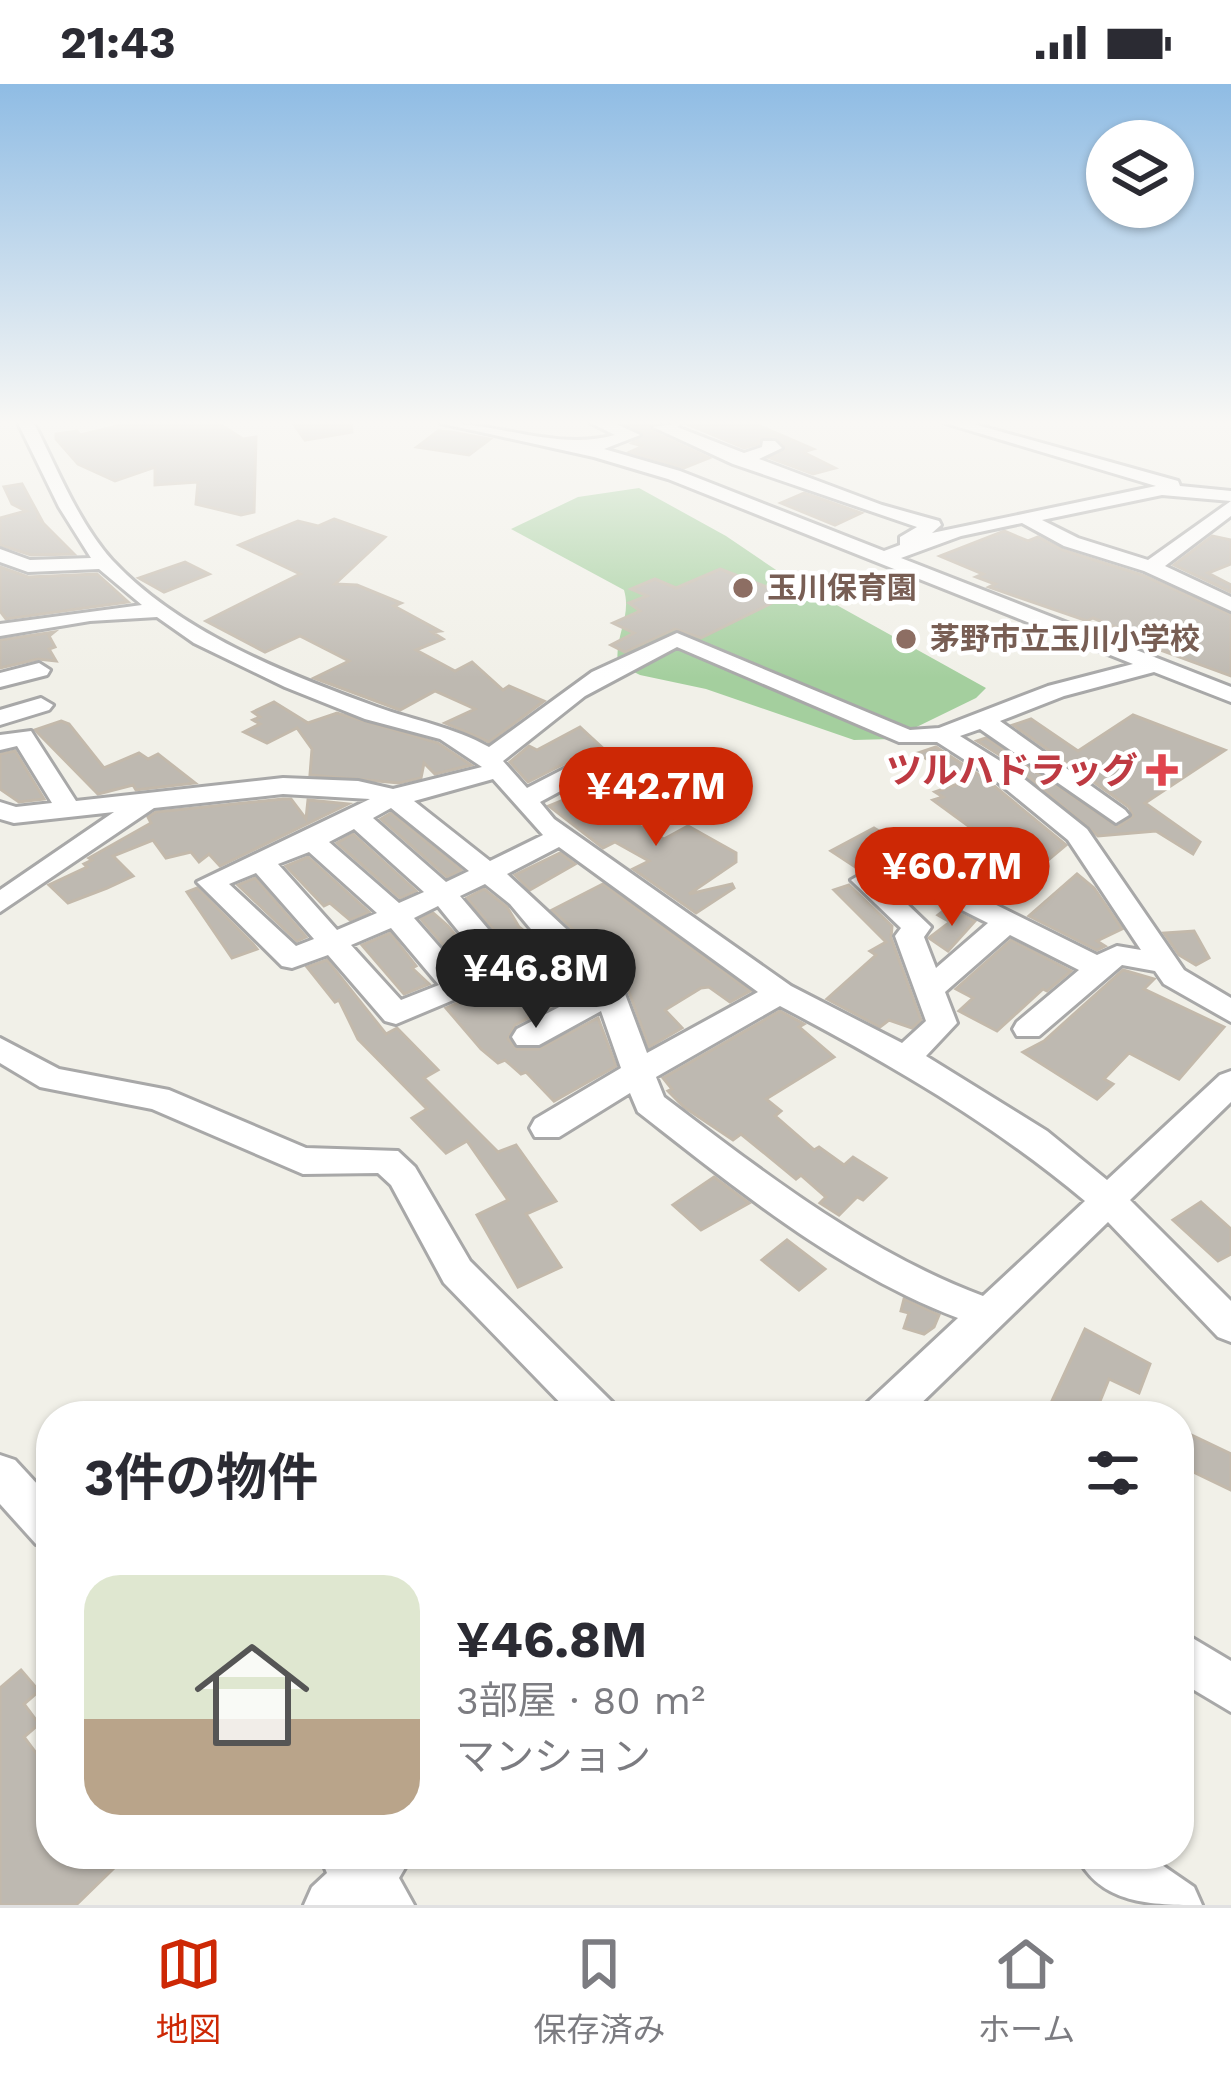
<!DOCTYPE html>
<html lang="ja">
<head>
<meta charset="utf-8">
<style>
	body { margin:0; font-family:"Work Sans","Noto Sans JP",sans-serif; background:#f2f2f3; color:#2b2b33; height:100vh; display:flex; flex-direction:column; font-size:45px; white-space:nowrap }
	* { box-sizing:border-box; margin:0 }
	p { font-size:39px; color:#7c7c81 }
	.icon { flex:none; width:66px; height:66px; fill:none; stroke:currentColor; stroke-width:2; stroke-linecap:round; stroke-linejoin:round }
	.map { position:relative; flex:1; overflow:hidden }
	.drawer { position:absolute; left:36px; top:1317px; width:1158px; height:468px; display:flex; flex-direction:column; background:#fff; border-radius:48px; box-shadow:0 3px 9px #0004 }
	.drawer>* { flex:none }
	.controls { position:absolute; left:1086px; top:36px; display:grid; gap:24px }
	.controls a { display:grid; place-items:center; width:108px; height:108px; border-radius:50%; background:#fff; box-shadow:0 3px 9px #0004; font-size:60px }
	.price { position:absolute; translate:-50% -102px; padding:0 27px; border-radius:42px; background:#cd2805; color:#fff; font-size:39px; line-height:78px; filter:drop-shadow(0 3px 6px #0008) }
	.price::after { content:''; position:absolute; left:50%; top:72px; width:36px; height:27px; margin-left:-18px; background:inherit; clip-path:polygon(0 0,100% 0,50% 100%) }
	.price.current { background:#222; color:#fff }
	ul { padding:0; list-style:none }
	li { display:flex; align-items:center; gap:36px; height:300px; padding:0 48px }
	li span { display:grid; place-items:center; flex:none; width:336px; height:240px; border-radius:36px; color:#555 }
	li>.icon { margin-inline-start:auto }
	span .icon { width:144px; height:144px; fill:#fffc; stroke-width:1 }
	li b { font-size:51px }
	h2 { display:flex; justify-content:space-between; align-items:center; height:144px; padding:0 48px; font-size:51px }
	.status { display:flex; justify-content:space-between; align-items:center; height:84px; padding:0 60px; background:#fff; direction:ltr }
	.status svg { height:33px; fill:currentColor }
	.dock { display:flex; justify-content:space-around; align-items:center; height:168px; border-top:3px solid #e1e1e2; background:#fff; font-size:33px; color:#7c7c81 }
	.dock a { display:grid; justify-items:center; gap:6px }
	.dock .current { color:#cd2805 }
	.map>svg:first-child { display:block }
</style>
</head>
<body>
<div class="status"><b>21:43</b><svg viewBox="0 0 49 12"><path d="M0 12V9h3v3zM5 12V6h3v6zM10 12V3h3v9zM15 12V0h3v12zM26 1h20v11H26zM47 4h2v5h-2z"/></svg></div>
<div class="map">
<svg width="1231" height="1821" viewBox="0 0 1231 1821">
	<rect width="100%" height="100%" fill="#f1f0e8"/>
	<path fill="#a4cf9e" d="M639 404 726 452 788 494 986 604 976 614 892 655 854 656 706 605 640 591 618 580C614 552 632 533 624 506L511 445 578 413Z"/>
	<g fill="#beb9b1" stroke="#c3b9ab" stroke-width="3">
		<polygon points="130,339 218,339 243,355 256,353 254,428 241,431 196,420 198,398 155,401 155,383 115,397 78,380 56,355 56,350 77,347 80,351"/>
		<polygon points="293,339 351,339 352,348 305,356"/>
		<polygon points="624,339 652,339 651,347 709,374 684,384 630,368 643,362 632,359 644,349"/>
		<polygon points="685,339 753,339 813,365 803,368 835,384 813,390 770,374 786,365 775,352 760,354 758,360 744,364"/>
		<polygon points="438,347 451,348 490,355 469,371 417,363"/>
		<polygon points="22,400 41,435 37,433 74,470 31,471 0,461 0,434 26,427 12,420 4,403"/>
		<polygon points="804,409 861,429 835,441 781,419"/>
		<polygon points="334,435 385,453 335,500 357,501 401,519 394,522 440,547 432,548 443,555 416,566 455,587 472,578 503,606 509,602 544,617 489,658 445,639 475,625 435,607 400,626 314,594 349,577 300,552 265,568 206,537 300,490 239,461 298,437 318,442"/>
		<polygon points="1004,447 1028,457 1038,453 1063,466 1142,491 1231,531 1231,592 1136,557 1142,554 1093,534 1087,537 989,503 995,500 976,493 983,490 940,472"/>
		<polygon points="1212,452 1231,456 1231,480 1208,489 1231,501 1231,508 1174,481"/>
		<polygon points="185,478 209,490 164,508 139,494"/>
		<polygon points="0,483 28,493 97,490 128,518 6,535 0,527"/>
		<polygon points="720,485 788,511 701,554 675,545 625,568 611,561 634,549 613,539 640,527 629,519 647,512 631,505 655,495 676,504"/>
		<polygon points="54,548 49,552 55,563 49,565 56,577 38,575 0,584 0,556"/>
		<polygon points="274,618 308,639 337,629 438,659 471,681 435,690 424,679 421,694 399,699 310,691 312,665 297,644 267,659 244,648 260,640 253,636 260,633 253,628"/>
		<polygon points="1133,631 1225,666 1145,719 1200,758 1193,770 1156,747 1098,752 1011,678 977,657 986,654 1118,743 1133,732 1129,723 1013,641 1031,635 1078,667"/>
		<polygon points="61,637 69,640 104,684 139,669 148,675 158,670 195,699 136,706 133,701 98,710 35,646"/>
		<polygon points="580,643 607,668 587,668 528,698 510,678 529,662 537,666"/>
		<polygon points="936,663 987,696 1066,761 999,817 965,798 984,789 982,782 993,777 986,771 1000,765 933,716 943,713 935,708 961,699 918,669"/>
		<polygon points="15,667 44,715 19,718 0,705 0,670"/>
		<polygon points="627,708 654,721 628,736 664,755 688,742 736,769 736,778 689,810 732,800 734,804 696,829 633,785 649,777 615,758 603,764 549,722 571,713 592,728"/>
		<polygon points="283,715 291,715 306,735 308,716 348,720 220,782 209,770 199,778 191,768 166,774 153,756 113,772 133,792 107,804 68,819 49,801 87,783 84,780 92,776 89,774 151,739 148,733 156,728"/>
		<polygon points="391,729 461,786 447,793 381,735"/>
		<polygon points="874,744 903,762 860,786 831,767"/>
		<polygon points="353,750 416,807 400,814 337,759"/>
		<polygon points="560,769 575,780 530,806 515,791"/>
		<polygon points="308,773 369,828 350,836 330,819 324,822 286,782"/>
		<polygon points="1077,790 1094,804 1122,845 1097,857 1105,862 1097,866 1029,832"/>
		<polygon points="255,794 306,853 297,857 238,801"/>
		<polygon points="603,800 750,907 730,918 709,903 701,904 665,926 682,944 649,963 629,908 610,879 552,826"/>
		<polygon points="849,801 892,842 891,854 921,936 912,944 889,936 880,943 827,915 876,871 870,867 886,858 834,806"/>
		<polygon points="197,804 253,860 257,865 232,874 187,808"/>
		<polygon points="484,805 507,823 519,843 534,855 511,866 467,814"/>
		<polygon points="947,824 975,837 948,867 929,854 950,838 938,831"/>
		<polygon points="433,829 448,842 479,879 464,885 421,835"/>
		<polygon points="1194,847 1209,874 1196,881 1179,871 1164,849"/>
		<polygon points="390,849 416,882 412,884 429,900 404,910 362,861"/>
		<polygon points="1011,856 1071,887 1047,907 1043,905 997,947 959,927 973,914 956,905"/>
		<polygon points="327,876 386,950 397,944 438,986 424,994 498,1068 516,1061 556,1117 526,1130 561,1183 518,1203 477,1131 508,1116 467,1057 446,1069 412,1034 427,1025 358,955 339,916 335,918 307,883"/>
		<polygon points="557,877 584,905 515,941 508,955 517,965 539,965 598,934 616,982 554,1017 526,988 521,990 505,976 498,979 481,965 446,924"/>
		<polygon points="1123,886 1154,895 1144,905 1224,943 1179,995 1129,969 1104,995 1113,1000 1097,1015 1023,968 1044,957"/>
		<polygon points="780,927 804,940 799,943 834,973 766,1015 781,1027 775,1032 814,1066 819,1063 844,1081 853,1073 886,1094 863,1116 857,1113 839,1131 820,1119 826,1113 801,1091 796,1095 741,1050 733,1056 684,1023 668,1007 672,1005 663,994"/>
		<polygon points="714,1093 749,1119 701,1146 673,1121"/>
		<polygon points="1201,1118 1231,1145 1231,1170 1218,1177 1173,1136"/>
		<polygon points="787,1156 825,1185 799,1206 762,1176"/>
		<polygon points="904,1215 939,1231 934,1243 924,1250 904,1244 909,1229 901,1227"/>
		<polygon points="1085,1245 1150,1280 1139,1309 1109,1295 1094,1332 1045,1332"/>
		<polygon points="1179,1345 1231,1370 1231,1406 1179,1381"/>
		<polygon points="21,1586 39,1607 24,1620 39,1640 24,1653 51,1689 51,1770 112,1770 119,1779 76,1821 0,1821 0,1604"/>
	</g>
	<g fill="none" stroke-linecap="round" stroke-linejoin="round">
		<g stroke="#a8a8a8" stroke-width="6">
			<g id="minor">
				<path d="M18 339H34C57 384 78 438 112 476 179 548 286 590 377 623 416 637 453 643 489 663L592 588 677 549 910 646 939 644 1048 602 1133 580 668 395 594 373 440 339C500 339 558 367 615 351L591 339H614L640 351 604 365 680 387 884 467 900 461V453L917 443 733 380 653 343 681 339 677 343 744 369 762 363 763 357H775L782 364 759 375 882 421 939 437 941 441 932 449 1156 402 945 339H970L1178 397 1180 402 1231 407V417L1162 411 1042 436 1078 454 1148 476 1231 417V432L1165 482 1231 513V527L1144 487 1064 462 1022 439 961 452 901 474 1231 603V618L1154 588 1064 612 1000 637 1125 726 1129 731 1116 739 980 645 960 652 1008 682 1087 745 1184 886 1231 914V938L1164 900 1155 887 1122 881 1039 952H1017L1013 945 1017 938 1079 886 1010 851 945 908 957 939 926 972 1047 1047 1107 1096 1220 991 1231 987V1018L1130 1116 1231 1217V1258L1218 1253 1108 1138 908 1332H861L867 1319 958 1234C839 1189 738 1106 638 1028L630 1009 559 1053H535L530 1044 535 1035 621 984 601 927 539 961H517L512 953 517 945 592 906 558 872 396 940 385 937 328 871 292 884 282 882 197 798 370 715 283 710 154 724 0 828V806L114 728 14 739 0 735V718L16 723 52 719 17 662 0 666V651L31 647 76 717 283 694 358 697 393 705 482 683 440 655 365 635 285 603 194 559 157 533 90 537 0 552V540L142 521 99 485 28 488 0 478V465L30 476 91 474 59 423ZM677 563 899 658H937L990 692 1068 756 1141 866 1117 862 1097 871 964 805 923 763 914 761 851 796 901 844 895 852 926 937 902 959 791 902 554 735 540 718 607 682V672H589L527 704 503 677 585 612ZM493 695 543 751 490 777 414 717ZM391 724 469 787 446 798 373 734ZM354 745 424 808 399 819 329 758ZM559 763 758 908 647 969 625 910 606 882 507 790ZM309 768 377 829 337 846 278 780ZM911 782 944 817 988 839 936 884 924 853 931 843 883 797ZM256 789 314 855 296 862 229 800ZM485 800 510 820 541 857 510 871 460 812ZM438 822 486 881 463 890 414 834ZM391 844 439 901 401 916 351 861ZM780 922C888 979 991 1038 1085 1117L983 1212C865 1168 763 1088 664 1013L656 993Z"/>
				<polygon points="39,579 50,586 47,591 0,603 0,589"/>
				<polygon points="41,614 53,621 49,626 0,641 0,626"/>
				<polygon points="0,954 59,985 169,1006 306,1064 398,1067 415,1083 470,1177 613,1319 619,1332 573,1332 444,1199 391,1101 378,1089 303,1090 152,1025 40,1003 0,979"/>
				<polygon points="0,1371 15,1376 51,1415 51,1466 36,1460 0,1420"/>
				<polygon points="1179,1546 1231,1577 1231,1628 1179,1597"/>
				<polygon points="319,1770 413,1770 399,1794 414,1821 304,1821 312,1803 327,1789"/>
				<path d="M1076 1770H1146L1194 1803 1202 1821C1152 1821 1099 1821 1076 1770Z"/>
			</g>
		</g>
		<use href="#minor" fill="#fff" fill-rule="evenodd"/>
	</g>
	<linearGradient id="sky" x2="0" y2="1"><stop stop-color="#8fbce4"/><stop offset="0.57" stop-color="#f9f8f5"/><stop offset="1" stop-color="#f9f8f5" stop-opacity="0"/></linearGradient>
	<rect width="1231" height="594" fill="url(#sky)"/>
	<g fill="#8d6e63" stroke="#fff" stroke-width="4.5">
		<circle cx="743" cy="504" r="12"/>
		<circle cx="906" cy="555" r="12"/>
	</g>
	<path fill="#e0444e" stroke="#fff" stroke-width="4.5" d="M1156 668h12v12h12v12h-12v12h-12v-12h-12v-12h12z"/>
	<g text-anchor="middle" stroke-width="9" stroke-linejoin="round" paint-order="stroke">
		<g font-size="30" font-weight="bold" fill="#785e54" stroke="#fff" text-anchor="start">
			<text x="767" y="514">玉川保育園</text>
			<text x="930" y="565">茅野市立玉川小学校</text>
		</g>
		<g font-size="36" font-weight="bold" fill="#be3a42" stroke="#fff" text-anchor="end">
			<text x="1138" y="699">ツルハドラッグ</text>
		</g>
	</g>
</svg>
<div class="controls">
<a><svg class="icon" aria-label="layers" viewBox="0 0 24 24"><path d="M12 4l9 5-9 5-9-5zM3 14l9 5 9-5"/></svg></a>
</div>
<b class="price" style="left:656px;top:765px">¥42.7M</b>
<b class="price" style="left:952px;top:845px">¥60.7M</b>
<b class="price current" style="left:536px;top:947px">¥46.8M</b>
<section class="drawer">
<h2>3件の物件<svg class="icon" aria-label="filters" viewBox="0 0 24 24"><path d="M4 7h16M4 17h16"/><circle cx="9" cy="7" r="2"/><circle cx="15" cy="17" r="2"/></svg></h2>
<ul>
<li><span style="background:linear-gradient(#dfe7d0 60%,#b9a48a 0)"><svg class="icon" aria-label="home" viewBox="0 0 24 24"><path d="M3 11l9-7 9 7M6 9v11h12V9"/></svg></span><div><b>¥46.8M</b><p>3部屋 · 80 m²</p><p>マンション</p></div></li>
</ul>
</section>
</div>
<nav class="dock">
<a class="current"><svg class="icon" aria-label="map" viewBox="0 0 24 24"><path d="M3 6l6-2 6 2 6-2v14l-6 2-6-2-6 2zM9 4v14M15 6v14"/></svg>地図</a>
<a><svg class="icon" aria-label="saved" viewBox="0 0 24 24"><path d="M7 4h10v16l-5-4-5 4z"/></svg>保存済み</a>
<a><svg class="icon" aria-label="home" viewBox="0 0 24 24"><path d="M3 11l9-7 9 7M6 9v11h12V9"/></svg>ホーム</a>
</nav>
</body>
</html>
